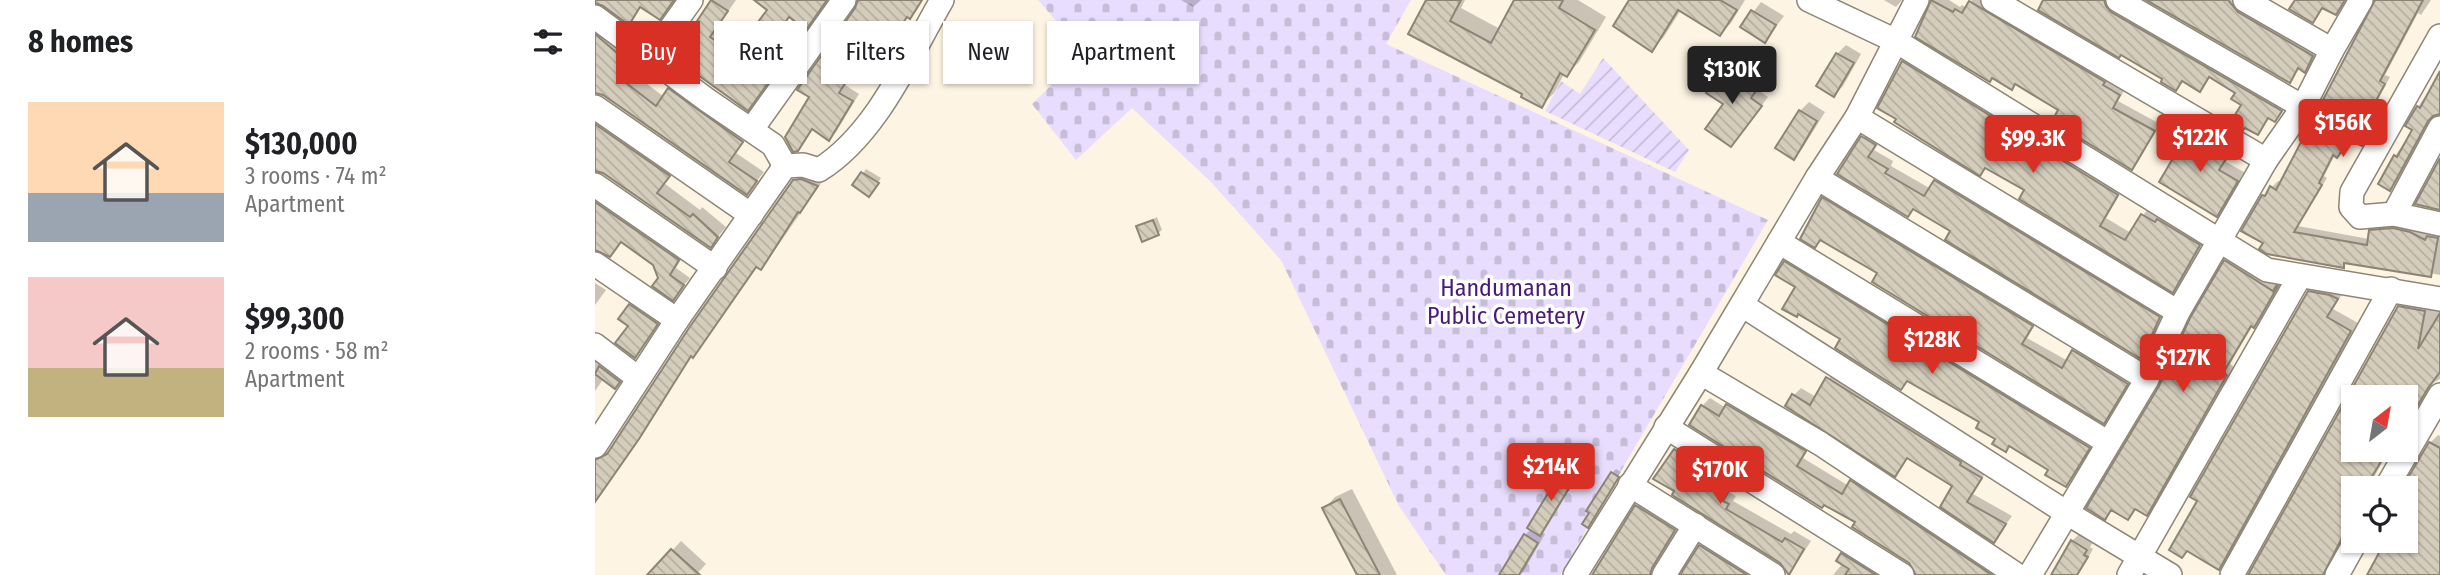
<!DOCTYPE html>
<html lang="en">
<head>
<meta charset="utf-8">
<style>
	body { margin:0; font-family:"Fira Sans Condensed",sans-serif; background:#f6f6f6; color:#202124; height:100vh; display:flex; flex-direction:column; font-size:26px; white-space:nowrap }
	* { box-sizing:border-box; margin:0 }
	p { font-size:23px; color:#757577 }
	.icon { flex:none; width:38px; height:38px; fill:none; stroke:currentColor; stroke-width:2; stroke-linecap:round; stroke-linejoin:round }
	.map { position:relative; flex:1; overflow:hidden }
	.panel { display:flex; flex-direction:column; background:#fff; width:595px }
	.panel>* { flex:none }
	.banner { position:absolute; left:21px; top:21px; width:665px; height:63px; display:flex; gap:14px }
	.needle { width:46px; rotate:31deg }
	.buttons { position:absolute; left:1746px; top:385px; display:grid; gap:14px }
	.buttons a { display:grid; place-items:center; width:77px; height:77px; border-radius:0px; background:#fff; box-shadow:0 2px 5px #0004; font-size:35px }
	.price { position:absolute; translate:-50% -60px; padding:0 16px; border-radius:7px; background:#d93025; color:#fff; font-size:23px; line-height:46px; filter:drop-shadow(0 2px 4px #0008) }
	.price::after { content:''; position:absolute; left:50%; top:42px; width:21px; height:16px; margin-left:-10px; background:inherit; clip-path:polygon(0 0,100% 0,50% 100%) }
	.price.active { background:#222; color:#fff }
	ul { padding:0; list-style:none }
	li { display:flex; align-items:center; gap:21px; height:175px; padding:0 28px }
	li span { display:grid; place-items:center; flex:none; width:196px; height:140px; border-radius:0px; color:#555 }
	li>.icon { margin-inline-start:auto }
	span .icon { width:84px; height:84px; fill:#fffc; stroke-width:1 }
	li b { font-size:30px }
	h2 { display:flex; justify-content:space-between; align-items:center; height:84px; padding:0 28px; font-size:30px }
	.pill { padding:0 24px; border-radius:0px; background:#fff; box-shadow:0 2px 5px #0004; font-size:24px; line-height:63px }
	.pill.active { background:#d93025; color:#fff }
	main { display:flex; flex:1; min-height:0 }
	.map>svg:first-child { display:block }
</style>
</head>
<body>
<main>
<section class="panel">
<h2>8 homes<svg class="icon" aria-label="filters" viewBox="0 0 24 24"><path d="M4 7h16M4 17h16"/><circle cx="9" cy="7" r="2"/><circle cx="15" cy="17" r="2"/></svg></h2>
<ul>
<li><span style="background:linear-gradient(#ffd9b3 65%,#9aa5b1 0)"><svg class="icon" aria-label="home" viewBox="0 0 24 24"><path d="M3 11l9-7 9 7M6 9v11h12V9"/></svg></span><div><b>$130,000</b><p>3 rooms · 74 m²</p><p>Apartment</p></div></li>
<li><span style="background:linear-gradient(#f6c9c9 65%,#c2b280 0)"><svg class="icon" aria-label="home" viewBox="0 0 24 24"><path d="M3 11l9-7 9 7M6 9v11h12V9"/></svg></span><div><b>$99,300</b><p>2 rooms · 58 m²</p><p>Apartment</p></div></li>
</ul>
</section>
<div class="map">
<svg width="1845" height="575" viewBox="0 0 1845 575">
	<defs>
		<pattern id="cemetery-stones" width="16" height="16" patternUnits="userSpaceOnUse" patternTransform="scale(1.75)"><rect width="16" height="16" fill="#e8ddfe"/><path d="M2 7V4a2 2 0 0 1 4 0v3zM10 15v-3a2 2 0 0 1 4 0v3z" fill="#c6bdd8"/></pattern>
		<pattern id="garden-furrows" width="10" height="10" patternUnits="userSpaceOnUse" patternTransform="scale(1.75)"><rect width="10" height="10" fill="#e8ddfe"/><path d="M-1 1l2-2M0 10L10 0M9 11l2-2" fill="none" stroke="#c6bdd8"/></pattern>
		<pattern id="building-back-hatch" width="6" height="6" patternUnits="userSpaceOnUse" patternTransform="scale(1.75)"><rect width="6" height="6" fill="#d5cdbc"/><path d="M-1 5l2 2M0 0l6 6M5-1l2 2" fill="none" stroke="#b6afa0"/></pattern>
	</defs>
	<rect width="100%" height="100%" fill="#fdf4e3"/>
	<polygon fill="url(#cemetery-stones)" points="443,0 816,0 791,44 1173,220 965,575 851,575 804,506 686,260 616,182 537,108 481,160 437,104 489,53"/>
	<polygon fill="url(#garden-furrows)" points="1008,58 1094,150 1080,172 950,111 966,81 985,94"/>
	<g fill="#0003">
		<polygon points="117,0 141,0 121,29 167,60 186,38 198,47 159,102 80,57"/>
		<polygon points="264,0 328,0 298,35 290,30 281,40 262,28 246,52 264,63 250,85 264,94 241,132 234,138 218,128 202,150 216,97"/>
		<polygon points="586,0 606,0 598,7"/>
		<polygon points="833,0 870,0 866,8 905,29 920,0 983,0 1011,17 984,62 971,75 969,74 959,93 946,106 930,93 816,33"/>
		<polygon points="1036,0 1150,0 1136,23 1125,34 1086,10 1068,38 1056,49"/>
		<polygon points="1289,0 1307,0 1301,7"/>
		<polygon points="1339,0 1354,0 1365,7 1367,5 1372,8 1377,0 1391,0 1530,89 1523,101 1565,124 1543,162 1537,168 1466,110 1421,83 1322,35"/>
		<polygon points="1451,0 1518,0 1692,104 1680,120 1675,117 1662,133 1643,92 1615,76 1605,90 1589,80 1581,89 1570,78"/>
		<polygon points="1554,0 1645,0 1723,49 1715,65 1709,71 1705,67 1694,81"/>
		<polygon points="1780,0 1836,0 1826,15 1823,13 1790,75 1795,77 1773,117 1782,121 1773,138 1766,144 1755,139 1748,150 1742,156 1740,155 1729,176 1732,178 1703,226 1774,239 1776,231 1782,225 1822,226 1836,234 1840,230 1845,230 1845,275 1757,258 1748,266 1670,243 1668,196 1683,181 1687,183"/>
		<polygon points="1166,2 1189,16 1170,41 1147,27"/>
		<polygon points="0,18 44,56 33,69 69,97 83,81 155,133 141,153 169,172 152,193 9,94 0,93"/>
		<polygon points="1251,45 1266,54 1248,86 1239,95 1242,54"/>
		<polygon points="1315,55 1529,187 1511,218 1536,233 1554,207 1611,238 1585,283 1578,290 1432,189 1392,167 1385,173 1308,62"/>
		<polygon points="1136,61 1155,73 1159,69 1171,77 1163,90 1173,97 1143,137 1128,68"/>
		<polygon points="1845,75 1845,112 1838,114 1801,183 1795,189 1800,156 1819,129 1823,107"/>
		<polygon points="1214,102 1230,112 1207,149 1199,157 1183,148 1205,111"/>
		<polygon points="0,110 82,167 69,183 105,210 107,207 131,227 115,246 9,172 0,169"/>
		<polygon points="1604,124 1640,146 1631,162 1649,172 1630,206 1622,214 1596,132"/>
		<polygon points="1274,130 1286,137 1279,150 1298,161 1296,166 1336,189 1347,174 1571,310 1552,350 1546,357 1358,230 1320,208 1313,215 1244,173"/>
		<polygon points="271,169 286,178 278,191 260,185"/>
		<polygon points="207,173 229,179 173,260 165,268 163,266 105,348 97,355 51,429 15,480 0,483 0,459 17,449 199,181"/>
		<polygon points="1234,192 1443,319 1432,338 1473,361 1485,345 1538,377 1515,415 1509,422 1284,272 1227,239 1220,246 1228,198"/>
		<polygon points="5,194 90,253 81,268 95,278 78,298 65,279 59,264 27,241 15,255 0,248 0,199"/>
		<polygon points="562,217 567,230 563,233 543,227"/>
		<polygon points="1639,253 1688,281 1667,318 1658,325 1635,364 1639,367 1559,506 1551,514 1542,508 1533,518 1518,509 1510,517 1566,387 1631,261"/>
		<polygon points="1197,256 1500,441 1477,479 1471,485 1455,469 1415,445 1410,450 1387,421 1313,380 1306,388 1247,339 1203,286 1190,262"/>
		<polygon points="0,283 11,290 0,305"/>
		<polygon points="1722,284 1749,291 1738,309 1763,323 1631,561 1624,568 1605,501 1714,292"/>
		<polygon points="1812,299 1845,305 1845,379 1838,383 1811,428 1811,397 1759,397 1759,450 1794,450 1773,488 1759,488 1759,522 1730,575 1655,575 1804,307"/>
		<polygon points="41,300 67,317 40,356 35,325 36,306"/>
		<polygon points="0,351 27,380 20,387 9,378 0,391"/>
		<polygon points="1239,371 1392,470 1378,494 1417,516 1399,541 1359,485 1313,457 1300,474 1199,395 1206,388 1221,397"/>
		<polygon points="1115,398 1131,408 1140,398 1217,443 1208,458 1254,486 1264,474 1416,575 1323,575 1316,562 1107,406"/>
		<polygon points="1843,435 1845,436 1845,575 1774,575 1788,551 1778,545 1780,541 1811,541 1810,488 1835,443"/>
		<polygon points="1088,442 1144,476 1134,492 1141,496 1138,501 1196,534 1199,531 1216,541 1194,575 1192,575 1192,568 1187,562 1081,491 1077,456"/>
		<polygon points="977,463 987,469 953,525 947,532 950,534 928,572 924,575 910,575 930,535 936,529 934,528 969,471"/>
		<polygon points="1021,469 1026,472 996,522 1017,473"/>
		<polygon points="757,489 802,575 764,575 729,509 740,497"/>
		<polygon points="1049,498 1087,522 1062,565 1065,575 999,575 1042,506"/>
		<polygon points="1484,534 1498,542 1495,547 1498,549 1483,575 1458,575 1477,541"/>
		<polygon points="1113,539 1171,575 1088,575 1105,546"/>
		<polygon points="86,541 111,564 101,575 64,575 59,570"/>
		<polygon points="1255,547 1300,575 1238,575 1248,563 1247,554"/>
	</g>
	<g fill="url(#building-back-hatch)" stroke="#8c8474" stroke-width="2">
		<polygon points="0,0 79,0 65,20 45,7 34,25 8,6 0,3"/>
		<polygon points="116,0 133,11 115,37 159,66 178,44 193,55 153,111 78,57"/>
		<polygon points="159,0 232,0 211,30 194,17 181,35 163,22 172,10"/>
		<polygon points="263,0 327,0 315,19 312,17 298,37 288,31 281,42 261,29 240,60 258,71 244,93 258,101 234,141 217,129 203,151 198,152 190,137 214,97 202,90 260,8"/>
		<polygon points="831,0 866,0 855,21 896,43 919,0 968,0 964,8 1000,30 972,77 965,73 947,108 926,97 927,94 813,34"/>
		<polygon points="1034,0 1125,0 1142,10 1125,36 1083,10 1057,52 1018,26"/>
		<polygon points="1336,0 1358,12 1360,9 1367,13 1374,1 1510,82 1508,85 1525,95 1518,108 1560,131 1537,170 1457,121 1463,110 1420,84 1417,90 1397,78 1395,82 1320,37"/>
		<polygon points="1448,0 1509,0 1511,6 1516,12 1687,111 1680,122 1673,118 1663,135 1650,128 1648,130 1635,123 1646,105 1636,99 1640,93 1614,77 1605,92 1587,81 1581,91 1566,82 1567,79 1526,55 1524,58 1443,10"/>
		<polygon points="1551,0 1633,0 1643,12 1718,56 1710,73 1703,68 1695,83"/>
		<polygon points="1700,0 1750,0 1741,15 1727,8 1718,23 1694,9"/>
		<polygon points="1780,0 1828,0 1785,81 1790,84 1769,123 1777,128 1767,146 1754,140 1742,158 1738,155 1724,183 1727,185 1699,232 1772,245 1774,230 1798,228 1815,232 1830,240 1832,236 1843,238 1836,277 1749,263 1749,268 1672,254 1664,249 1668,243 1646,231 1667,195 1670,196 1675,186 1681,190"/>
		<polygon points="1156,10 1181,25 1170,43 1145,27"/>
		<polygon points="0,34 36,65 26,79 61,106 73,88 148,142 134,162 162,181 152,195 8,95 0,93"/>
		<polygon points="1241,53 1259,63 1239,97 1221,86"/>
		<polygon points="1307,61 1523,195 1505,226 1530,240 1546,214 1560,222 1562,219 1605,245 1578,293 1424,199 1429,190 1390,168 1385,176 1299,122 1301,119 1282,108"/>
		<polygon points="1127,67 1147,80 1150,76 1165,85 1156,98 1167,106 1136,147 1110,129 1128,104 1111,93"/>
		<polygon points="1845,71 1845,114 1838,116 1833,121 1795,191 1783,184 1799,155 1802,157 1817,130 1810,126 1822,106 1825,108"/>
		<polygon points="1204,110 1222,121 1199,160 1180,148"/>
		<polygon points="0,124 75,176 62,193 95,217 98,214 123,237 116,248 8,173 0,171"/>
		<polygon points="1594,131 1634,154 1624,170 1643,181 1622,217 1564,182"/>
		<polygon points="1266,136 1281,145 1273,157 1293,169 1290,173 1329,196 1339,180 1565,317 1546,359 1350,240 1355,231 1318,209 1313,217 1242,174"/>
		<polygon points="1845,158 1845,210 1820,204"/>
		<polygon points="266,172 284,183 274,197 257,185"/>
		<polygon points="206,179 223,186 205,213 203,212 166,270 161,267 98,358 96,356 44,439 0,502 0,460 12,454 94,328 198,180"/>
		<polygon points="1227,197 1438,326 1427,344 1467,368 1477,350 1533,384 1509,424 1277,282 1282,273 1225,240 1220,248 1205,239"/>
		<polygon points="0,202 84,260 75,275 89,285 78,301 57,286 63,278 58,265 26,242 15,257 0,250"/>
		<polygon points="558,220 564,235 547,242 541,226"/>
		<polygon points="1629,260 1678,291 1681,286 1683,286 1659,328 1656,326 1628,373 1632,375 1552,516 1540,509 1533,520 1516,510 1510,520 1491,508 1564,386 1595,318"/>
		<polygon points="1189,261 1495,448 1471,487 1450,475 1453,470 1414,446 1411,452 1397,444 1400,439 1381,428 1384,422 1312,381 1306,390 1240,348 1245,339 1203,314 1202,317 1187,309 1200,287 1180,275"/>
		<polygon points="1713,291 1735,295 1743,299 1732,317 1756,331 1624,570 1592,551 1587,558 1574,550 1602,501 1595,497"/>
		<polygon points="34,304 63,324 40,358 20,343 33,326 23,319"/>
		<polygon points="1803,306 1830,311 1823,349 1845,313 1845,372 1833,388 1811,425 1811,397 1759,397 1759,450 1793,450 1770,488 1759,488 1759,527 1749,534 1728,575 1653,575"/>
		<polygon points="4,366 25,382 20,389 0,374"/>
		<polygon points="1231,377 1366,462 1365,465 1387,478 1372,502 1411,524 1399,543 1345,507 1357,486 1312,458 1300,477 1190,406 1197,394 1215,405"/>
		<polygon points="1131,404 1211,451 1202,466 1247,494 1255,480 1397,575 1321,575 1314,563 1257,527 1260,522 1229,505 1227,508 1094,425 1106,405 1124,416"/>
		<polygon points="1834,442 1845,448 1845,575 1772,575 1785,551 1774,545 1775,541 1811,541 1811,527 1818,514 1811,510 1811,481"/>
		<polygon points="1079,449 1137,485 1128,501 1134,504 1131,509 1187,542 1190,538 1209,549 1194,575 1185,563 1077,495 1079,491 1058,479"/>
		<polygon points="967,470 980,478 945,536 932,528"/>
		<polygon points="1016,472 1024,477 993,528 987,524 994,513 991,511"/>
		<polygon points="745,499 785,575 762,575 727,508"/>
		<polygon points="1040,505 1080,530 1057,568 1055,575 997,575"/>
		<polygon points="929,534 943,543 924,575 904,575"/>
		<polygon points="1476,540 1492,550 1489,555 1493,557 1482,575 1456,575"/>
		<polygon points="1104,545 1152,575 1085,575"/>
		<polygon points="76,549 105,575 52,575"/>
		<polygon points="1246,553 1281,575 1250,575 1254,569 1241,561"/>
	</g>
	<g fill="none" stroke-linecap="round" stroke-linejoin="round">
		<g stroke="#8d8576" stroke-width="26">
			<g id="minor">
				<polyline points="1214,0 1301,41 1672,270 1845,299"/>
				<polyline points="1398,0 1671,160"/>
				<polyline points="1523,0 1708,107"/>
				<polyline points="1650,0 1737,50"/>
				<polyline points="0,17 112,100 178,145 190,166"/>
				<polyline points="1845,36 1757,192 1756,207 1765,217 1799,214 1845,224"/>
				<polyline points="54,59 96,0"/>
				<polyline points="0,107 156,215"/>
				<polyline points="1262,117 1583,312"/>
				<polyline points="157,129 249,0"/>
				<path d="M190 166 208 165 224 170C281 135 314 57 347 0"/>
				<polyline points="1222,178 1552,379"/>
				<polyline points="0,185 120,268"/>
				<polyline points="1799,214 1845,128"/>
				<polyline points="1184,242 1512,442"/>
				<polyline points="0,264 82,320"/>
				<polyline points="1147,305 1472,513 1575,575"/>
				<polyline points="0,345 43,378"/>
				<polyline points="1106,373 1226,444 1422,575"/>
				<polyline points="1071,427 1307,575"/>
				<polyline points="0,446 82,320 190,166"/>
				<polyline points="1035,485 1178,575"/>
				<polyline points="1791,488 1845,395"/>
				<polyline points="980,575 1106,373 1222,178 1262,117 1322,0"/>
				<polyline points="1069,575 1100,525"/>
				<polyline points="1435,575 1552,379 1583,312 1671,160 1708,107 1737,50 1766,0"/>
				<polyline points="1534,575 1705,276"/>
				<polyline points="1637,575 1796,289"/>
				<polyline points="1742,575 1761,541"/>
			</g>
		</g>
		<use href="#minor" stroke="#fff" stroke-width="23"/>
	</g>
	<g text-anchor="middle" stroke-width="7" stroke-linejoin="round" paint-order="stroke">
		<g font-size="24" fill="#491a7a" stroke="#fff">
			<text x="911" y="296">Handumanan<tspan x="911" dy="28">Public Cemetery</tspan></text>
		</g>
	</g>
</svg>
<div class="buttons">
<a><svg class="needle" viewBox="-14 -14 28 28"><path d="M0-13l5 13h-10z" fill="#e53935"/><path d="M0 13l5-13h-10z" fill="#757577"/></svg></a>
<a><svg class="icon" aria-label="locate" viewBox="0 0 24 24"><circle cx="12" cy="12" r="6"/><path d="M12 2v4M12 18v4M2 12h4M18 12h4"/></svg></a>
</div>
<b class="price active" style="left:1137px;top:106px">$130K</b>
<b class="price" style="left:1748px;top:159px">$156K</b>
<b class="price" style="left:1605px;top:174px">$122K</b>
<b class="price" style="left:1438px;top:175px">$99.3K</b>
<b class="price" style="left:1337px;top:376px">$128K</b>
<b class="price" style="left:1588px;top:394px">$127K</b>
<b class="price" style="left:956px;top:503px">$214K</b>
<b class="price" style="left:1125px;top:506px">$170K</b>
<div class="banner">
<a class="pill active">Buy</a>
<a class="pill">Rent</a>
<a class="pill">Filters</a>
<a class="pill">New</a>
<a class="pill">Apartment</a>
</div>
</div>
</main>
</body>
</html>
